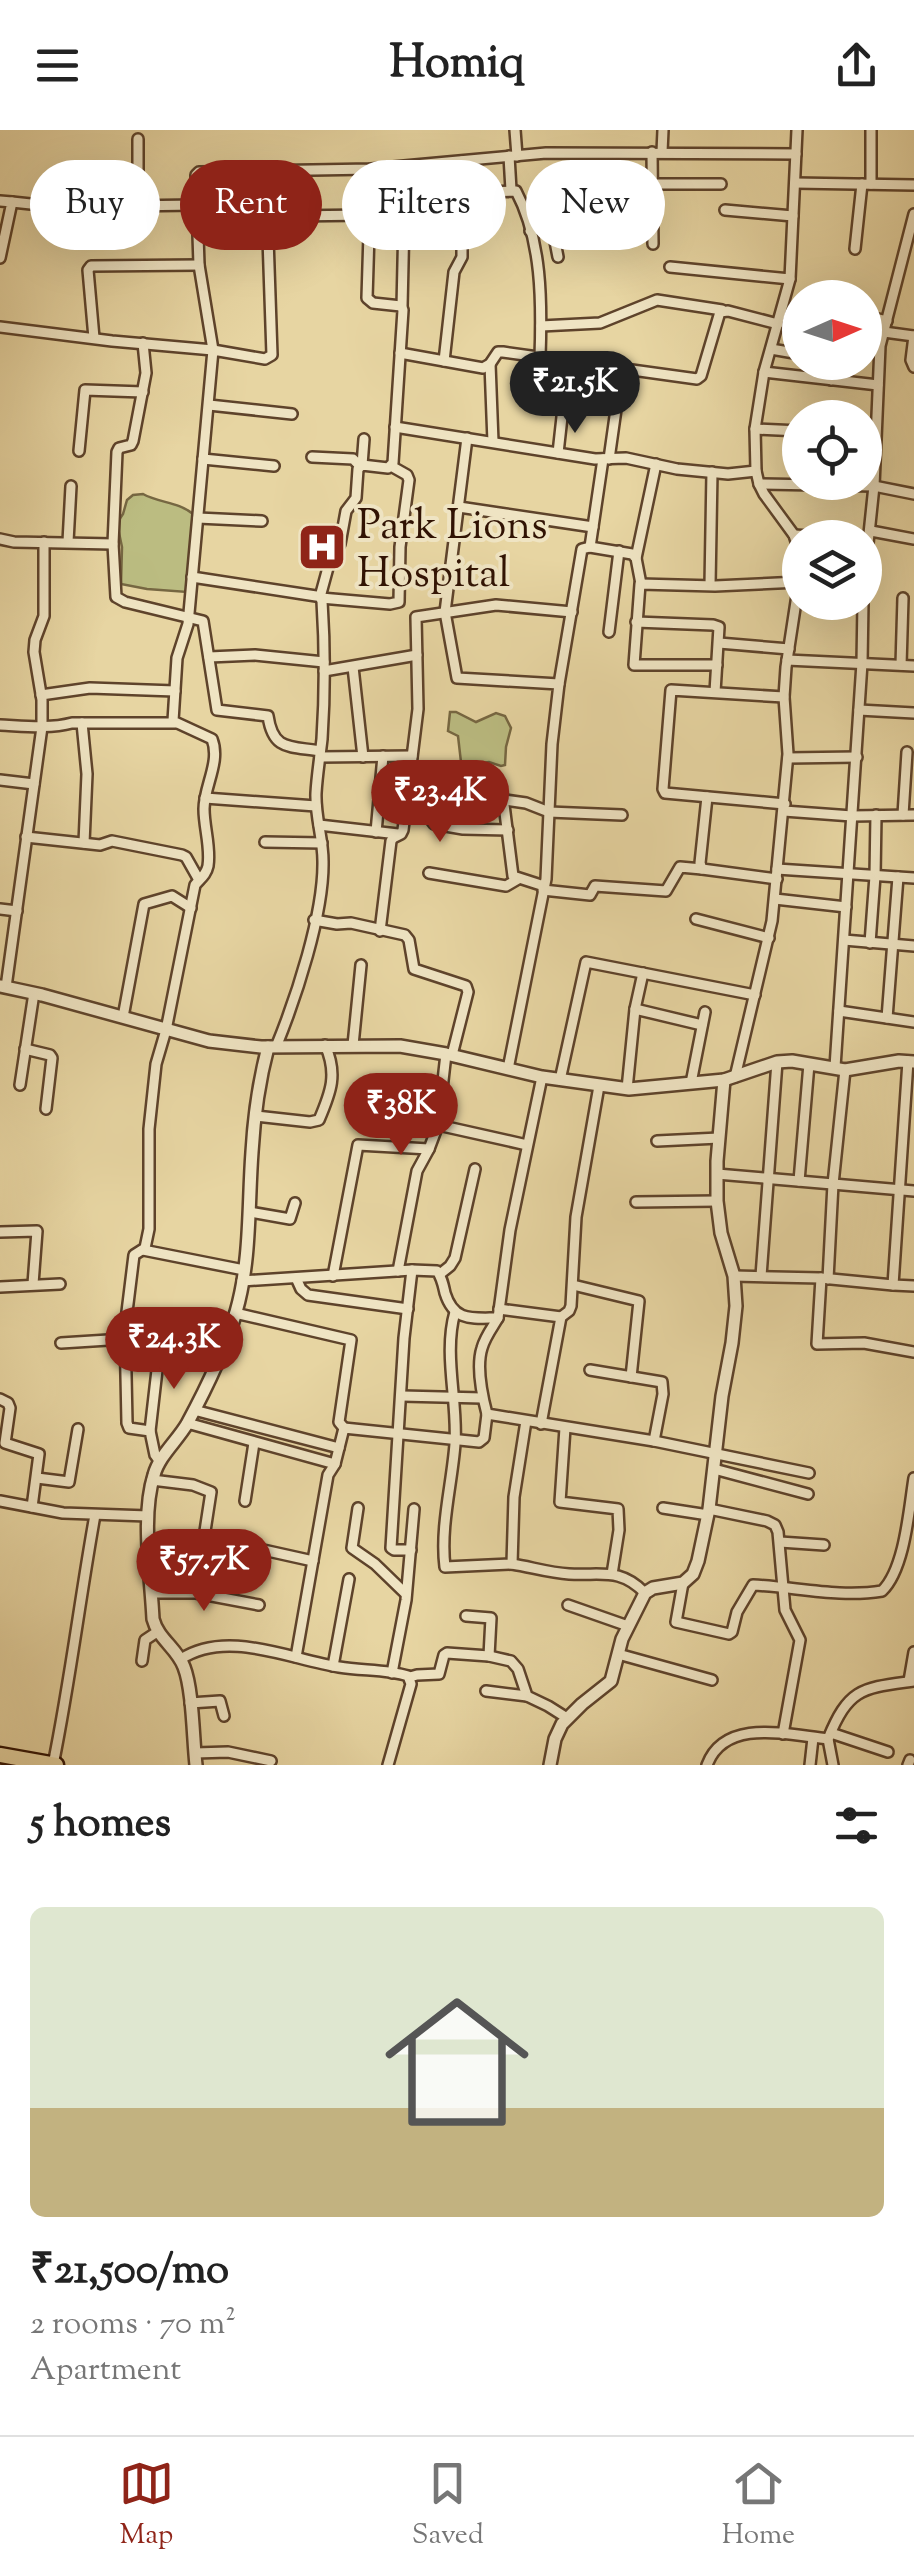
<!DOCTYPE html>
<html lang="en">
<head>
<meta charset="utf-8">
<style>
	body { margin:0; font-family:"Sorts Mill Goudy",serif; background:#f6f6f6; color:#222; height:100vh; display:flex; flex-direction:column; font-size:38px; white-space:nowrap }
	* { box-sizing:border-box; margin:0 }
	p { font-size:32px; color:#767676 }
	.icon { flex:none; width:55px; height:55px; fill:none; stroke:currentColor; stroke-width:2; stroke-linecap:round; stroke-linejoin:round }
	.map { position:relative; height:1635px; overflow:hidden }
	.sheet { display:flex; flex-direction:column; background:#fff; flex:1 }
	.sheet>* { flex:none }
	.top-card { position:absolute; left:30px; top:30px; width:855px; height:90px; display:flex; gap:20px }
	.needle { width:65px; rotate:87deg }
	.buttons { position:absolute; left:782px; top:150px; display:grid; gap:20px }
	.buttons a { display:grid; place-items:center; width:100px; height:100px; border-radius:50%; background:#fff; box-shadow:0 10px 40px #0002; font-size:50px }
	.price { position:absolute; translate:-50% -85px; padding:0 22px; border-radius:35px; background:#8f2418; color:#fff; font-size:32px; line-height:65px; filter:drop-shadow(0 2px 5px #0008) }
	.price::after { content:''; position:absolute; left:50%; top:60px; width:30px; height:22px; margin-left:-15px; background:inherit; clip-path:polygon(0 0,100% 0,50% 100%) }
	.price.selected { background:#222; color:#fff }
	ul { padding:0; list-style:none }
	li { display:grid; align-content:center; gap:20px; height:530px; padding:0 30px }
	li span { display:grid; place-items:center; height:310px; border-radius:15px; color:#555 }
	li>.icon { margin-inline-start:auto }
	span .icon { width:180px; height:180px; fill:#fffc; stroke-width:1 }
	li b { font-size:42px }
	h2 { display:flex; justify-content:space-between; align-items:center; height:120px; padding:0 30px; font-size:42px }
	.pill { padding:0 35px; border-radius:45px; background:#fff; box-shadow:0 10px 40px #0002; font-size:35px; line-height:90px }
	.pill.selected { background:#8f2418; color:#fff }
	header { display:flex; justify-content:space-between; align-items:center; height:130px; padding:0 30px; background:#fff; font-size:45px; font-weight:700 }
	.tabs { display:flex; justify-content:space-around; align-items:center; height:140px; border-top:2px solid #e0e0e0; background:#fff; font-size:28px; color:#767676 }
	.tabs a { display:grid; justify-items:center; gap:5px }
	.tabs .selected { color:#8f2418 }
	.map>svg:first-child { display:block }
</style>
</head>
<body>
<header><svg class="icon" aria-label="menu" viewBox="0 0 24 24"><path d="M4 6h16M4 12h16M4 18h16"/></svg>Homiq<svg class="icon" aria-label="share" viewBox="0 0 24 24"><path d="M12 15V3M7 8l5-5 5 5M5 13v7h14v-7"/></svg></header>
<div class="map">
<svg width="914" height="1635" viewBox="0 0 914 1635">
	<rect width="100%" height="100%" fill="#e7d5a2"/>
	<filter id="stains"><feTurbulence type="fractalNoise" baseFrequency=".002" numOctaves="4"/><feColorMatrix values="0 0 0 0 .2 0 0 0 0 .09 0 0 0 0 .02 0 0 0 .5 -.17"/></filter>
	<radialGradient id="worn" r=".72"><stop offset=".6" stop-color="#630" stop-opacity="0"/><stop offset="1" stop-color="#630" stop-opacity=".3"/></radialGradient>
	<g fill="#bbbc81" stroke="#766742" stroke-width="2.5">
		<path d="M143 364C159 373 179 372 193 384L187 462 147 459 121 454 122 417 117 393 123 384 127 370 133 365Z"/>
		<polygon points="450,582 456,582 476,592 496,583 505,586 511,598 506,617 505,635 501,636 489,632 466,635 461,632 458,606 448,601"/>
	</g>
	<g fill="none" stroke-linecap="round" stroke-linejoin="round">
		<g stroke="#5e432b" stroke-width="14">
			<g id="minor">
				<polyline points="515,0 517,26"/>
				<polyline points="871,0 871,54"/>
				<polyline points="652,22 653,114"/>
				<polyline points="662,22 663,0"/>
				<polyline points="509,26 511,60"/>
				<polyline points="795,53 914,55"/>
				<polyline points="652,54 721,54"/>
				<path d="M371 65 516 61C542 110 542 172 540 227"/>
				<polyline points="0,71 12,72 0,128"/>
				<polyline points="12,72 59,77 196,75"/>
				<polyline points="138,76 138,9"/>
				<polyline points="725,80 793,86"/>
				<polyline points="288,86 370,85"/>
				<polyline points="552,96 558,127"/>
				<polyline points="530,101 615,80"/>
				<polyline points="228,107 284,109 288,107 289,41"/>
				<polyline points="855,119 862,54"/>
				<polyline points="670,137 790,149"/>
				<polyline points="402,177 404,89 462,87"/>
				<polyline points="865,186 887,191"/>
				<polyline points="541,196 600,193 657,170 722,180"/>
				<polyline points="0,197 112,211 213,220 199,135 196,45 199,42 371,39 546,23 796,24"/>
				<polyline points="884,202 914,206"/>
				<polyline points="914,206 911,230 914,237"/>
				<polyline points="94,208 88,140 91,136 199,135"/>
				<path d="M143 213 146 243 133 311 131 315 119 318 117 322 113 414 116 467 125 472 203 491 217 580 268 586C273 621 290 616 320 621"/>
				<polyline points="771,219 800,224"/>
				<polyline points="400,223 483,238 490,234 498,222 503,222 697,249 701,246 720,182 728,181 778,194"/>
				<polyline points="444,231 454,142 462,127 462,31"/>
				<polyline points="830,232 831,250"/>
				<polyline points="490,234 493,312"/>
				<polyline points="764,242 878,255"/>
				<polyline points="209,275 292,284"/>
				<polyline points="395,297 595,329 626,328 677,339 728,344 756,341"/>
				<polyline points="755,299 800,301"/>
				<polyline points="467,308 445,482 457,548 559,554 552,614 546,749 508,939"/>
				<polyline points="79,321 85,260 143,262"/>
				<polyline points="558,323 562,287 563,229"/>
				<polyline points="312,327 353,329 360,336"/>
				<polyline points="203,329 274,336"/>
				<polyline points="609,329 622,237"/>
				<polyline points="362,335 364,309"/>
				<polyline points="759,354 874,356 914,364"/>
				<polyline points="459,377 593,397"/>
				<polyline points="198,388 262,391"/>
				<polyline points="871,401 914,409"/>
				<polyline points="794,405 846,408"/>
				<polyline points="0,409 14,412 113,414"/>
				<polyline points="68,412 71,356"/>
				<polyline points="590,417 603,329"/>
				<polyline points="636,428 656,334"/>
				<polyline points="865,442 874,356 880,216 914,84"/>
				<path d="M192 447 316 466 320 467 322 471C325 517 325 564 322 609 320 627 317 645 316 663 315 686 323 708 323 731 324 784 296 868 276 917"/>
				<polyline points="710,455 712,342"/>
				<polyline points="320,467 329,434 340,414 346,381 356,368 358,339 362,335 388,338 393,333 403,180 401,176 373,173 367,168 371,39"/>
				<polyline points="321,468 390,474 399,472 400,417 409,350 407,345 391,336"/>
				<polyline points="636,492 713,495 719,497 715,562"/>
				<polyline points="609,502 619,421"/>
				<polyline points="719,513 789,519"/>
				<polyline points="209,527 255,525 324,532"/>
				<polyline points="787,530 914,536"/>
				<polyline points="717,535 634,535 640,454 715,456 799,452"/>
				<polyline points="901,535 903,468"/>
				<polyline points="353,537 363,627"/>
				<polyline points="324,541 417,525"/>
				<polyline points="559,554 582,419 590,417 632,424 636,428 641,454"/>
				<polyline points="41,565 90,558 175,561"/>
				<polyline points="784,567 671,560 663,659 665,663 785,674"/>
				<polyline points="859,580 914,583"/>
				<polyline points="82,593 87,644 84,713"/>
				<path d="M0 595C24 596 49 599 72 593H175"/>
				<polyline points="320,627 412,626"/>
				<polyline points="788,628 857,627"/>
				<polyline points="0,650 34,654"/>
				<polyline points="407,664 503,667 513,746 544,756"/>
				<polyline points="431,664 431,690 434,694 463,699 508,700"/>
				<polyline points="707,667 700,733 702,739 777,749"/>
				<polyline points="205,668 316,676"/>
				<polyline points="505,670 526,673 549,682 622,685"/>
				<polyline points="784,681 852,686 914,685"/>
				<polyline points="903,685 907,622"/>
				<polyline points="319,695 398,704"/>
				<polyline points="376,702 383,626"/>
				<polyline points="26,707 100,715 112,711 182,725 186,727 199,750"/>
				<polyline points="265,712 322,713"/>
				<polyline points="777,739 914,748"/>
				<polyline points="429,743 506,756 518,749"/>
				<polyline points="543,760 590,765 595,756 666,761 680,737 702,739"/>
				<polyline points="775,769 846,777"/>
				<polyline points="0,779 17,781"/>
				<polyline points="696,789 769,808"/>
				<polyline points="314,790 337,794 351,793 405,805 409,810 414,839 466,856 468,862 452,925"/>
				<polyline points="380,801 391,711 393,708 401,704 403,700 418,579 416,487 496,475 572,482"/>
				<polyline points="844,810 914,816"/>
				<polyline points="870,813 875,746 876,685"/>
				<polyline points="6,857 42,597 42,570 34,522 35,510 44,486 44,412"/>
				<polyline points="635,879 702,895"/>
				<polyline points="839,881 914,892"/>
				<polyline points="123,887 144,774 172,766 191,778"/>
				<polyline points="887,888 898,747"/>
				<polyline points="353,915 361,835"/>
				<polyline points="25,919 50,925 52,928 46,979"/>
				<polyline points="908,931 893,1155 914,1156"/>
				<polyline points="835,937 862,533 863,472"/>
				<polyline points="735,947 772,791 788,624 784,567 786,537 799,452 799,421 794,405 764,364 759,354 756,341 755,299 764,242 790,149 797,0"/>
				<polyline points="560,950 586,832 755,865"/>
				<polyline points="691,953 705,882"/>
				<polyline points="20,955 34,863"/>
				<polyline points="627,959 635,879 643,843"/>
				<path d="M256 986 310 992 319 990C331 962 338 944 325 915"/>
				<polyline points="438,995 527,1015"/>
				<polyline points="657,1011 719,1008"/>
				<polyline points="717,1044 914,1061"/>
				<polyline points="799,1051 809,934"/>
				<polyline points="636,1072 717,1071"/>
				<polyline points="250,1082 290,1089 295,1073"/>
				<polyline points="0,1102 37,1101 33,1154"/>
				<polyline points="143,1120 244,1140"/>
				<polyline points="398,1141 417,1041 429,1019 438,995 446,924"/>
				<polyline points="440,1144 450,1136 455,1128 475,1039"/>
				<polyline points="333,1146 358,1015 429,1019"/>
				<polyline points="734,1146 821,1148 893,1155"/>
				<polyline points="761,1146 777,932"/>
				<polyline points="296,1148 301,1159 308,1165 408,1179"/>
				<polyline points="821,1148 817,1214 864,1213 914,1222"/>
				<polyline points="828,1149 833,1054 845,940"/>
				<path d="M242 1151 412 1140 437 1141C442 1148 443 1154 445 1163 454 1192 472 1188 498 1188 492 1198 485 1207 482 1218 476 1237 482 1265 487 1284L654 1311 809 1343"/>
				<polyline points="573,1155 639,1171 631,1247"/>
				<polyline points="0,1157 60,1154"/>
				<polyline points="499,1179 561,1187 541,1294"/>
				<path d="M455 1182C443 1224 458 1271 455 1314 452 1354 440 1397 445 1437L512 1434 514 1367 526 1291"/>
				<polyline points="235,1183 351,1210 339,1292 344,1298"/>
				<polyline points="561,1187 569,1181 571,1176 576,1087 599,956"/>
				<polyline points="498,1188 510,1100 542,947"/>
				<polyline points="163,1189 228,1204"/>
				<polyline points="61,1213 124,1209 221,1223"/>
				<polyline points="590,1240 662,1252 663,1264 654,1311"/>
				<polyline points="402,1266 482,1268"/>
				<polyline points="0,1269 8,1273 10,1278 5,1313 39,1324 32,1377"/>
				<polyline points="194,1280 339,1318"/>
				<polyline points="187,1293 335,1334"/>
				<polyline points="565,1298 560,1372 618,1379 619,1400 612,1444"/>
				<polyline points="150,1301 160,1214"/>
				<path d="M160 1332 155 1325 150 1301 129 1298 127 1293 125 1198 134 1125 145 1118 149 1099V999L156 934 166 900 195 755C201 748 206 745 208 736 211 717 204 698 204 679 204 656 221 632 212 609L173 591 177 528 188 494 213 220 265 229 272 225 268 108"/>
				<polyline points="714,1339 808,1364"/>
				<polyline points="37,1348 69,1352 78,1299"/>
				<polyline points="152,1350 193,1355 211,1362 203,1414"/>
				<polyline points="0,1371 63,1383 148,1386"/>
				<polyline points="245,1371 254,1313"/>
				<polyline points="358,1378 352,1418 375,1434 406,1464"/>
				<polyline points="663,1378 708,1385"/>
				<polyline points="709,1379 767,1391 775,1395 778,1402 785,1480 800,1510 783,1604"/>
				<polyline points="780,1412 824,1415"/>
				<polyline points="149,1417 229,1415 259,1419 313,1431"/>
				<polyline points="411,1420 394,1420 391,1418 404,1208 412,1140"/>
				<path d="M512 1434C531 1437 550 1443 569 1444 601 1446 620 1437 645 1463"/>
				<path d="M683 1453 676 1492 729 1504 732 1502 737 1482 753 1455C796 1457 840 1468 882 1461 905 1439 909 1379 914 1348"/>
				<polyline points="152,1463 196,1463 259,1475"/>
				<polyline points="568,1475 628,1496"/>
				<polyline points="466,1486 491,1488 489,1526"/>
				<polyline points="618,1524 712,1550"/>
				<polyline points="296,1527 328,1345 335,1334 344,1298 479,1312 484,1308 487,1284"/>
				<path d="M181 1529C227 1499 289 1529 339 1537 362 1541 387 1539 408 1546L411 1554 388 1635"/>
				<polyline points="142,1531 145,1510 157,1502"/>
				<polyline points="333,1536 349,1449"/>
				<polyline points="392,1543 406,1470 414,1379"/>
				<polyline points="410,1547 417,1545 439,1544 444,1525 447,1523 489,1526 511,1531 518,1539 527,1566 548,1576 567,1588"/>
				<polyline points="909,1551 914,1522"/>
				<polyline points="486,1561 527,1566"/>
				<polyline points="190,1573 220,1571 224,1586"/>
				<polyline points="831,1603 888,1622"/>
				<polyline points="195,1623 228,1622 271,1631"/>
				<path d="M53 1635C70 1552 80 1468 95 1385"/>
				<path d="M707 1635C725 1587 789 1605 828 1609"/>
				<polyline points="810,1635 813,1608"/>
				<path d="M833 1635 828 1609C849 1557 863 1558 914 1551"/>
				<polyline points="908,1635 910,1630"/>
			</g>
		</g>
		<g stroke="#5e432b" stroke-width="16">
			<g id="tertiary">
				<polyline points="0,856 42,865 209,911 261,917 400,916 446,924 542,947 629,959 724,950 777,932 792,931 845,940 899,931 914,932"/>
				<path d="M196 1635C193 1609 193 1560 184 1537 177 1518 158 1509 153 1489 151 1446 141 1386 154 1345 159 1326 177 1311 187 1294 206 1259 225 1220 236 1182 251 1130 248 1076 252 1022 254 987 259 951 268 917"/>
				<polyline points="550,1635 555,1609 562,1594 582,1574 611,1551 622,1509 645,1463 653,1458 683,1453 693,1444 698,1431 709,1379 722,1266 732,1213 736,1176 734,1146 721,1103 717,1071 717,1031 724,950"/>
			</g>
		</g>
		<g stroke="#301203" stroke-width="19">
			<polyline id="primary" points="0,1625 56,1635"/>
		</g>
		<use href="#minor" stroke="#efe4c3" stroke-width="9"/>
		<use href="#tertiary" stroke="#efe4c3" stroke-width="11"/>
		<use href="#primary" stroke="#e7d5a2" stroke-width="14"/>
	</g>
	<defs>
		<g id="hospital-square" transform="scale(2.5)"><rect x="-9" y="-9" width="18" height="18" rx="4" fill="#8f2418" stroke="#efe4c3"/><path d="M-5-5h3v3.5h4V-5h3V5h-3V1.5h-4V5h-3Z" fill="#fff"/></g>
	</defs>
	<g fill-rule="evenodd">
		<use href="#hospital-square" x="322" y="417"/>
	</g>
	<g text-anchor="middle" stroke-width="8" stroke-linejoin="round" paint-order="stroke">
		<g font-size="42" fill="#301203" stroke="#efe4c3" text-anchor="start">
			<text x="357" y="408">Park Lions<tspan x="357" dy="48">Hospital</tspan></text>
		</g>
	</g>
	<rect width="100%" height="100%" filter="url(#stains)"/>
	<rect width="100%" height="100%" fill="url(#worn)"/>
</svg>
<div class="buttons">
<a><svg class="needle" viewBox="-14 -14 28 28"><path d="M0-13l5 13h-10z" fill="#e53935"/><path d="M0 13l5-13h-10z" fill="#767676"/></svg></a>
<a><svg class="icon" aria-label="locate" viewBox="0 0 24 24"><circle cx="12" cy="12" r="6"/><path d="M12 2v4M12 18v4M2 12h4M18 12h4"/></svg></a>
<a><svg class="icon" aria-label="layers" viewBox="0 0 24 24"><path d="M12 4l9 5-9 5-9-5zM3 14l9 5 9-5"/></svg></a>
</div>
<b class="price selected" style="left:575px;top:306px">₹21.5K</b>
<b class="price" style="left:440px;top:715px">₹23.4K</b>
<b class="price" style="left:401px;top:1028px">₹38K</b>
<b class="price" style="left:174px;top:1262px">₹24.3K</b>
<b class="price" style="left:204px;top:1484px">₹57.7K</b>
<div class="top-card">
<a class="pill">Buy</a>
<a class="pill selected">Rent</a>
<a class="pill">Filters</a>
<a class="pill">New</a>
</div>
</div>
<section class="sheet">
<h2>5 homes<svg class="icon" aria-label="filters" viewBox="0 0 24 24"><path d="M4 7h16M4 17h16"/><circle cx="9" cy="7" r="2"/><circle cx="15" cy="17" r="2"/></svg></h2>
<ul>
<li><span style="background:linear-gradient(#dfe7d0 65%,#c2b280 0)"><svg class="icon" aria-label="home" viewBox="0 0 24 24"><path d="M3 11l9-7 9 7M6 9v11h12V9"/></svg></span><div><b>₹21,500/mo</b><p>2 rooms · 70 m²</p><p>Apartment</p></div></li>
</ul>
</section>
<nav class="tabs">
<a class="selected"><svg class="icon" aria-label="map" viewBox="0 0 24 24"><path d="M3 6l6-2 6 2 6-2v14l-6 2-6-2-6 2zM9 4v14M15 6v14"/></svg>Map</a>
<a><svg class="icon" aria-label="saved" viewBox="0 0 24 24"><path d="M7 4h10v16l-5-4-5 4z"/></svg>Saved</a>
<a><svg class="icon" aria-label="home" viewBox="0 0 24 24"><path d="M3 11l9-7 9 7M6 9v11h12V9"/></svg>Home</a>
</nav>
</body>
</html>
